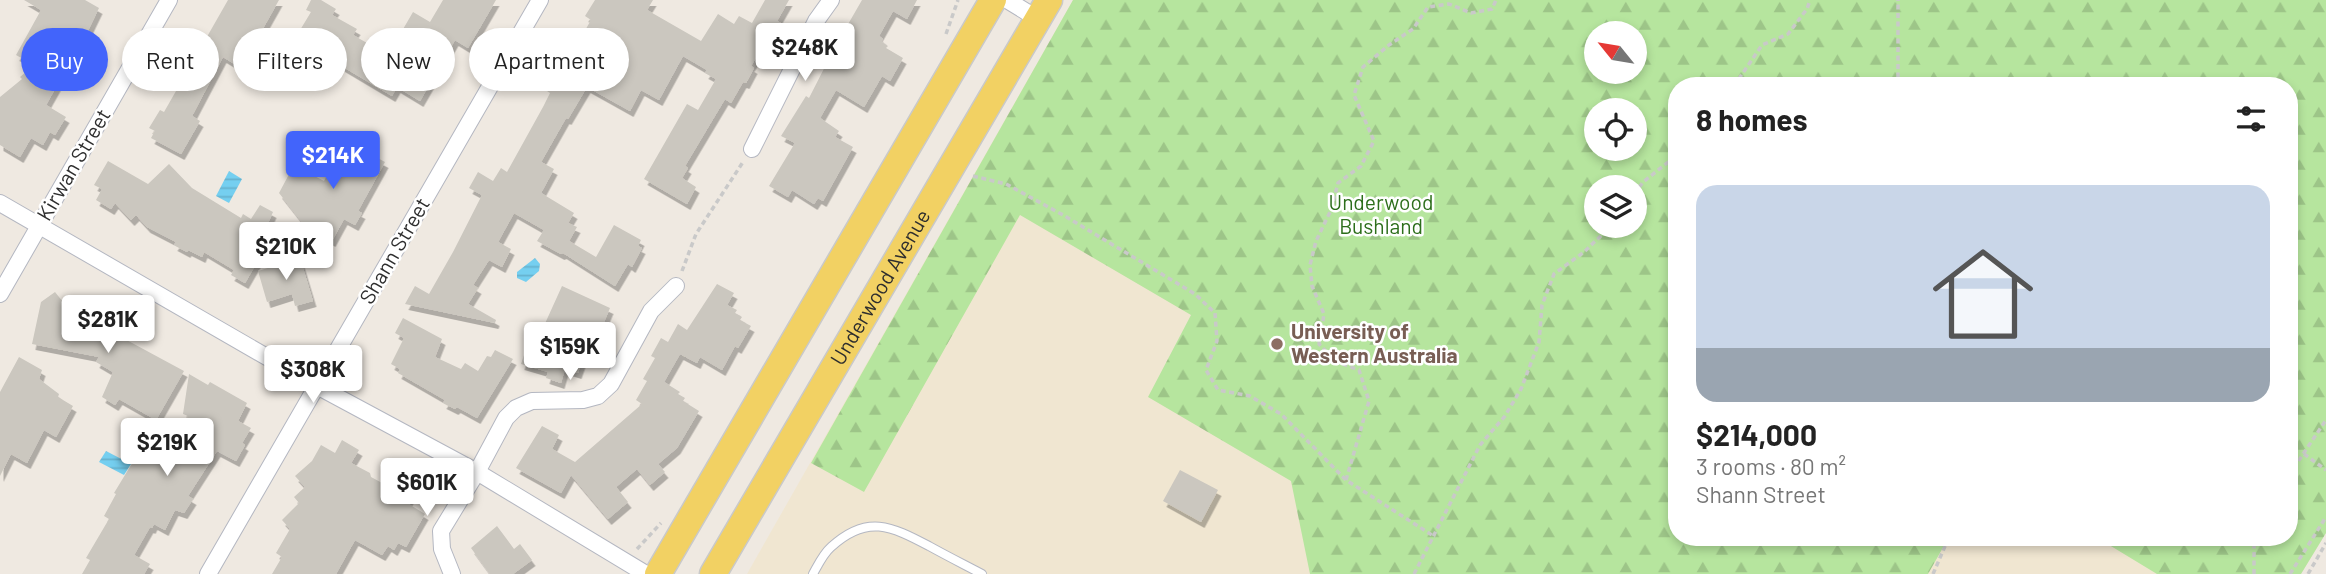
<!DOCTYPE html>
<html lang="en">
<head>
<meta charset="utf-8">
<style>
	body { margin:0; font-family:Barlow,sans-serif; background:#f2f2f2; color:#222; height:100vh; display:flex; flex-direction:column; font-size:26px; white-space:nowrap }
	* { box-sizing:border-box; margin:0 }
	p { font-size:23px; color:#767676 }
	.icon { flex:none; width:38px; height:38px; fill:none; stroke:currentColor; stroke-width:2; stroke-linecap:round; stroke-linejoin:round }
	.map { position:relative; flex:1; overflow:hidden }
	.drawer { position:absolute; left:1668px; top:77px; width:630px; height:469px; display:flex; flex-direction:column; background:#fff; border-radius:28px; box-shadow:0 4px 10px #0003 }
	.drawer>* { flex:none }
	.guide { position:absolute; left:21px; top:28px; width:665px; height:63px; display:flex; gap:14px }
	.needle { width:46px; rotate:300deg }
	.buttons { position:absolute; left:1584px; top:21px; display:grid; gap:14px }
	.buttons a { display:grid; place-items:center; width:63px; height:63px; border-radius:50%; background:#fff; box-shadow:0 4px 10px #0003; font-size:35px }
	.price { position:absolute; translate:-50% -60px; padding:0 16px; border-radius:7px; background:#fff; color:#222; font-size:23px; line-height:46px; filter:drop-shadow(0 2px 4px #0008) }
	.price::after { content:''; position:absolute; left:50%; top:42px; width:21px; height:16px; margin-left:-10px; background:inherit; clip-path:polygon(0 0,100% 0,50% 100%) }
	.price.selected { background:#4264fb; color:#fff }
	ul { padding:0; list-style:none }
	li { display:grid; align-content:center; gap:14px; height:371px; padding:0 28px }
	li+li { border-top:2px solid #e0e0e0 }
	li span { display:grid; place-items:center; height:217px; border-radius:21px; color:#555 }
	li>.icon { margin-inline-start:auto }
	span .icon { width:126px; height:126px; fill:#fffc; stroke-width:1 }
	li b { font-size:30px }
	h2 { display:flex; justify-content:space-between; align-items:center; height:84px; padding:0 28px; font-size:30px }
	.pill { padding:0 24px; border-radius:32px; background:#fff; box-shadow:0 4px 10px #0003; font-size:24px; line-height:63px }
	.pill.selected { background:#4264fb; color:#fff }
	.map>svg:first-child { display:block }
</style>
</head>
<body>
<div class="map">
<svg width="2326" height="574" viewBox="0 0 2326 574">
	<defs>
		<pattern id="forest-firs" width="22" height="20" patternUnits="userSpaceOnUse" patternTransform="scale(1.75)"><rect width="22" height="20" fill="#b6e59e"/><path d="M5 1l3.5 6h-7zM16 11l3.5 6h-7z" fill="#9dc588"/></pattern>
		<pattern id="water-rules" width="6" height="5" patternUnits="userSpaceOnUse" patternTransform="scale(1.75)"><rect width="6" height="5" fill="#75cff0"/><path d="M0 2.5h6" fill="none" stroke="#66b2ce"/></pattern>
		<filter id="shadow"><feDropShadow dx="3.5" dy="6" stdDeviation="0" flood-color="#0004"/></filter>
	</defs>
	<rect width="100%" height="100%" fill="#efe9e1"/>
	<path fill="#f0e6d1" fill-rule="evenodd" d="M1073 0H2326V533L2301 574H747ZM1596 33H1634V72H1596ZM1676 86H2289V537H1676ZM1596 110H1634V149H1596ZM1596 187H1634V226H1596Z"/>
	<path fill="url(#forest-firs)" fill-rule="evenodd" d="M1073 0H2326V533L2301 574H2157L2096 537H2289V86H1676V537H1949L1928 574H1310L1291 481 1148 397 1191 315 1020 215 864 492 811 463ZM1596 33H1634V72H1596ZM1596 110H1634V149H1596ZM1596 187H1634V226H1596Z"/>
	<g fill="url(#water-rules)">
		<polygon points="229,171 242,179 229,203 216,196"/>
		<polygon points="535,258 540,264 539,271 526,282 517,278 517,272"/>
		<polygon points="106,451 131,464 124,475 99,462"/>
	</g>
	<g fill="#cbc7bf" filter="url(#shadow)">
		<polygon points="24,0 85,0 99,8 67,74 64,73 46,105 66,117 55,135 50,132 43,145 31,138 20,157 0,145 0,97 22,79 20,77 34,65 16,55 41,10"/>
		<polygon points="228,0 279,0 257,39 261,44 247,68 242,66 241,68 223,57 192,116 200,121 181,154 151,138 155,131 149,128 160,110 164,112"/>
		<polygon points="311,0 321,0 336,9 332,15 357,29 353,35 388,55 413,12 430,22 443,0 496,0 468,48 455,40 420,101 397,87 392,96 313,49 311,51 294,40 311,12 306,10"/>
		<polygon points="595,0 653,0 647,10 701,41 718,14 734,24 739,16 752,23 765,0 789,0 777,21 783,24 773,41 768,38 751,66 754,68 746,83 743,82 731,103 725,99 685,166 688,168 682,178 696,187 687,204 644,179 687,104 698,110 716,79 705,73 707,70 683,56 659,100 641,90 630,111 587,87 568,119 566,118 541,162 554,169 541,193 574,213 568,223 577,227 569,241 596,257 614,225 641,240 638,246 642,248 632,267 628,264 615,286 563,253 561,254 537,241 544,230 514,213 498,242 511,249 502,267 489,260 473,285 478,288 468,304 496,320 495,323 405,304 415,286 429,294 453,252 482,195 469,188 478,172 493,181 501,168 507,172 543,107 550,93 547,91 559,70 557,69 571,45 575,48 591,20 585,16"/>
		<polygon points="862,0 917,0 907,19 893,11 879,36 883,39 881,42 888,46 886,48 903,58 890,81 882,76 864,107 836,90 820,118 839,131 835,137 853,147 823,201 818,198 814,204 792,190 788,197 769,186 795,143 781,136 806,96 809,98 833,51 836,53 850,28 847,26"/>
		<polygon points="346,141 385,162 358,211 362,213 355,225 344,219 332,241 305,226 279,193 294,165 324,181"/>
		<polygon points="108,161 148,184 169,164 192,188 241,218 243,214 251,219 260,205 273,212 260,241 267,245 245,283 231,275 234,270 204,252 202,257 188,250 187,252 174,245 176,242 147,227 136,215 131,220 115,203 111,209 96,200 102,189 94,185"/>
		<polygon points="300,258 313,301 295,306 292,294 267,302 258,271"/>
		<polygon points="717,284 734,293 727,305 737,310 735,313 742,317 740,320 751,326 738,348 735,346 722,370 700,357 697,363 680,354 664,382 680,392 678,394 685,398 683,401 699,411 677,448 658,464 665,472 650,485 637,469 616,487 628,502 608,519 571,475 561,493 516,468 542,426 559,435 552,449 575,462 642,404 636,400 647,381 643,379 655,358 651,356 661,338 668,342 678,324 687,330"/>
		<polygon points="562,286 610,308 589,357 584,356 578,373 565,369 561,383 546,378 548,372 521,364 527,346 529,346 532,337 538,339"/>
		<polygon points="55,292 63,302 90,307 89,312 124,333 121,337 184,371 156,420 119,399 115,405 102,397 113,372 96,362 99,357 32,344 41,302"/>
		<polygon points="403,318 442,339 435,357 461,369 465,363 478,371 487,356 491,357 495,350 513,359 477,418 457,407 455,409 443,403 445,400 398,373 400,369 391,364 404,338 395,333"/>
		<polygon points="19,357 42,370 39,379 59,394 58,397 73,406 56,437 44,430 27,463 11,454 0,476 0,392"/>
		<polygon points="189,374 208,385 210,382 247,403 238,421 251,428 242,443 245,445 236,461 217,451 188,496 193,499 184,513 175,510 165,530 154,524 152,528 150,527 134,555 150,564 144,574 82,574 90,560 86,558 109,519 104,516 116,494 114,493 139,452 148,458 158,442 177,453 179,440 184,441 188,416 183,414"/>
		<polygon points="342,440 359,450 351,463 370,473 371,477 410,498 407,503 425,514 406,547 398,543 394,550 388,546 382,555 355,540 336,574 272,574 282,557 276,553 290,529 282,520 299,503 294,497 305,487 295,476 312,461 321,445 335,453"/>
		<polygon points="1180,470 1218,490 1201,522 1163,501"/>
		<polygon points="497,526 514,549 520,544 532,560 513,574 490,574 471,548"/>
	</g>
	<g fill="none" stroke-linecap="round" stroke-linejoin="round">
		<g stroke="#b4b7c1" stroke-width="10">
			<path id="service" d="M813 574C818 565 823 554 831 547 867 514 891 526 929 546 947 556 965 565 982 574"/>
		</g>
		<g stroke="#b4b7c1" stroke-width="18">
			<g id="minor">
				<polyline points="1007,0 1038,19"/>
				<polyline points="752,149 816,21 831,0"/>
				<polyline points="0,203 317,386 477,472 646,574"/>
				<polyline points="0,294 169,0"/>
				<polyline points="208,574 540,0"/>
				<polyline points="452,574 442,549 441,531 477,472 506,418 516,408 532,401 583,400 598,396 611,384 651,311 676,286"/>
			</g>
		</g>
		<g stroke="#c9c9c9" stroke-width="29">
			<g id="primary">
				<polyline points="658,574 993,0"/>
				<path id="s1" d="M713 574 1049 0"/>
			</g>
		</g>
		<g stroke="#c9c9c9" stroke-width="3.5" stroke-dasharray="5 3.5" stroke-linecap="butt">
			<polyline points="946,34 958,0"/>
			<polyline points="1734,86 1762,45 1788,34 1807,9 1810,0"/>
			<polyline points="1898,86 1898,0"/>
			<polyline points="973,176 1006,184 1063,215 1195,294 1215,313 1217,341 1206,370 1218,390 1250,396 1281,414 1346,480 1435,537"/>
			<polyline points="1634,194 1643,182 1676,156"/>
			<polyline points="682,271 696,234 743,162"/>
			<polyline points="2304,454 2326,470"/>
			<polyline points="2289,475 2326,420"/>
			<polyline points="1346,480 1369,401 1359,370 1335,361 1319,344 1324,314 1312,286 1310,265 1316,241 1331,210 1338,183 1361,166 1374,141 1354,95 1363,67 1389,45 1413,29 1428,7 1449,4 1471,13 1492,9 1496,0"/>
			<polyline points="637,549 661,523"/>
			<polyline points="1414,574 1480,445 1505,416 1521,389 1539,342 1542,305 1554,274 1584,252 1611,226"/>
			<polyline points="1933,574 1949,537"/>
			<polyline points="2254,574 2254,537"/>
			<polyline points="2290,574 2326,517"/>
			<polyline points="2308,574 2326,543"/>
		</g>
		<use href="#service" stroke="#fff" stroke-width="8"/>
		<use href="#minor" stroke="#fff" stroke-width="16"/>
		<use href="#primary" stroke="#f2d163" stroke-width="26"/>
	</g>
	<circle fill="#8d6e63" stroke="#fff" stroke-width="2.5" cx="1277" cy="344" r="7"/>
	<g text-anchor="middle" stroke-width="5" stroke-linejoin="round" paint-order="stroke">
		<g font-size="21" fill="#2e2e2e" stroke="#fff">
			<text transform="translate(74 165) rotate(-60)" y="7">Kirwan Street</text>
			<text transform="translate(395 251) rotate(-60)" y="7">Shann Street</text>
			<text dy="7" stroke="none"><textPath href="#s1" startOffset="332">Underwood Avenue</textPath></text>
		</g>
		<g font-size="21" fill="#2c6e1b" stroke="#fff">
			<text x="1381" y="210">Underwood<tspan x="1381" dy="24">Bushland</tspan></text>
		</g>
		<g font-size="21" font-weight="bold" fill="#785e54" stroke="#fff" text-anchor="start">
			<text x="1291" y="339">University of<tspan x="1291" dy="24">Western Australia</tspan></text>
		</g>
	</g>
</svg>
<div class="buttons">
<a><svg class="needle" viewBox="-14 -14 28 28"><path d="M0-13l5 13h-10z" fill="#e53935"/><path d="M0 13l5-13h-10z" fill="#767676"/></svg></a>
<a><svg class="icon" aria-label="locate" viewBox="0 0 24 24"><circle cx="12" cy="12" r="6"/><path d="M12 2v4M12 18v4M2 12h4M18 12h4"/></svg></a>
<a><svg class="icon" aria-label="layers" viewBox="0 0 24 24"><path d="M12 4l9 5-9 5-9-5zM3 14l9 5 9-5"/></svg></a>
</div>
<b class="price" style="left:805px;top:83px">$248K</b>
<b class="price selected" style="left:333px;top:191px">$214K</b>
<b class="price" style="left:286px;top:282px">$210K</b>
<b class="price" style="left:108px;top:355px">$281K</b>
<b class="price" style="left:570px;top:382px">$159K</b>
<b class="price" style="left:313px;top:405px">$308K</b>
<b class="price" style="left:167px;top:478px">$219K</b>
<b class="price" style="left:427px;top:518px">$601K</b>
<div class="guide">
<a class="pill selected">Buy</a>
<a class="pill">Rent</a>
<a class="pill">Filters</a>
<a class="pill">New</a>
<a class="pill">Apartment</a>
</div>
<section class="drawer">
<h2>8 homes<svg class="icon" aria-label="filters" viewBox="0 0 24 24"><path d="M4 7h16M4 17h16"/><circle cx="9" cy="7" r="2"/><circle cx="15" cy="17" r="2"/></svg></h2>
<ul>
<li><span style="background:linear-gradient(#c9d6e8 75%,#9aa5b1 0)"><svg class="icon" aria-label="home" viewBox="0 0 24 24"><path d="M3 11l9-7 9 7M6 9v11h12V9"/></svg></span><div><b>$214,000</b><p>3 rooms · 80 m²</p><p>Shann Street</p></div></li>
</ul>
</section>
</div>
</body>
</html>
